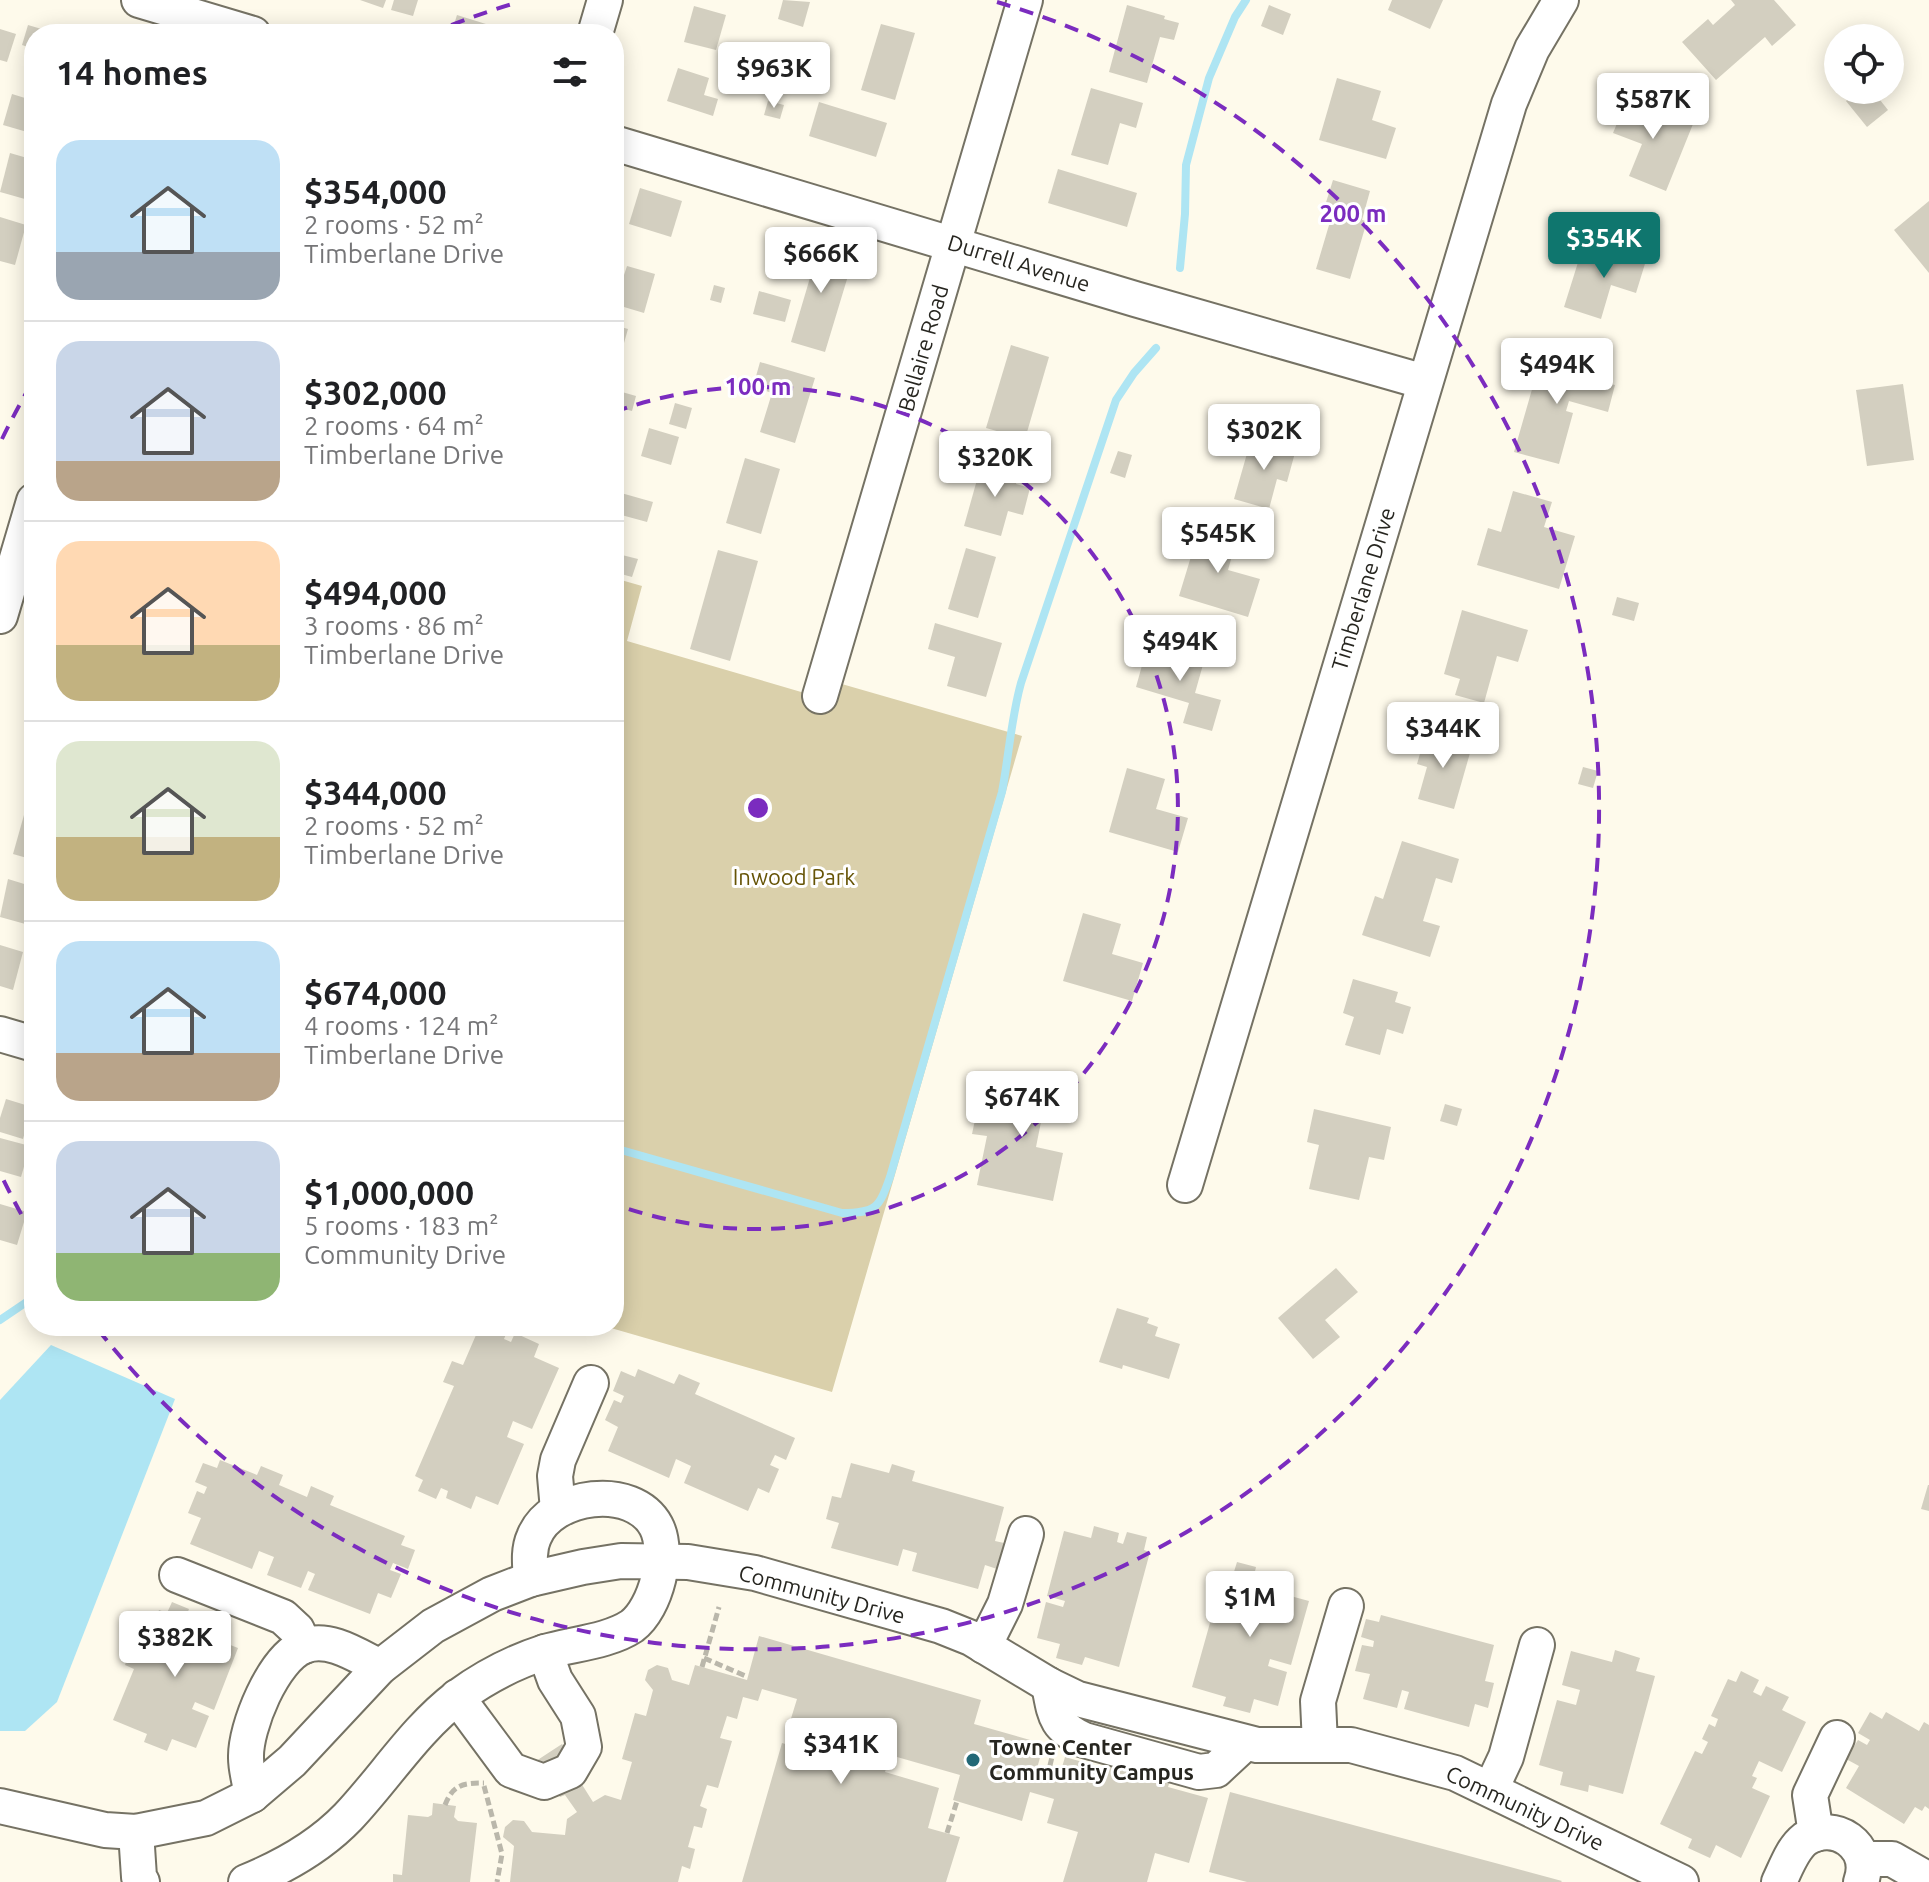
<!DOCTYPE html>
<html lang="en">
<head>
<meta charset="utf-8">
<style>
	body { margin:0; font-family:Ubuntu,sans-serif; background:#f6f6f6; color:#202124; height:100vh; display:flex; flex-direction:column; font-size:30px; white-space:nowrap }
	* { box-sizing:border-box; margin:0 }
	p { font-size:26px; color:#757577 }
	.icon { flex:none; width:44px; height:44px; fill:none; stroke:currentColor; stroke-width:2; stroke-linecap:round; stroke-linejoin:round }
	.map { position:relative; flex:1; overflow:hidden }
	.details { position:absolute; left:24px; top:24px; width:600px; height:1312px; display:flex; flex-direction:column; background:#fff; border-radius:32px; box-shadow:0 4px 20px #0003 }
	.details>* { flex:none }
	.tools { position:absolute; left:1824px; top:24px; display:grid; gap:16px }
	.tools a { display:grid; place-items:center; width:80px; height:80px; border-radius:50%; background:#fff; box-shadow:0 4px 20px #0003; font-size:40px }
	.price { position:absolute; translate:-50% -68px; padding:0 18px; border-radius:8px; background:#fff; color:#222; font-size:26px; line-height:52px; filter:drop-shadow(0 2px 4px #0008) }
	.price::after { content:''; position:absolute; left:50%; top:48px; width:24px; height:18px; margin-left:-12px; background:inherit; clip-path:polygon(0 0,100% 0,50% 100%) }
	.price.current { background:#0f766e; color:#fff }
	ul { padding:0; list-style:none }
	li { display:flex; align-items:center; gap:24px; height:200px; padding:0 32px }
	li+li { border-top:2px solid #e0e0e0 }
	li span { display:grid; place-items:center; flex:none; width:224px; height:160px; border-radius:24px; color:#555 }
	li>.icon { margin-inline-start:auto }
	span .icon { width:96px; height:96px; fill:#fffc; stroke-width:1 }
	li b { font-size:34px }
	h2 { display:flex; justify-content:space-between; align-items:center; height:96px; padding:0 32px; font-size:34px }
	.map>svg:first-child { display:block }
</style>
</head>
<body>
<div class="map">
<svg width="1929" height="1882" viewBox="0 0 1929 1882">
	<rect width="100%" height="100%" fill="#fefaeb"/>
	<polygon fill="#dad0ab" points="614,578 642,586 627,641 808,694 814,676 1022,736 832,1392 604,1326 614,1326"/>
	<polygon fill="#aee5f3" points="51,1345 175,1399 57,1702 25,1731 0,1731 0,1400"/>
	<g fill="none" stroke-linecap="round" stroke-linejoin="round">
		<g stroke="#aee5f3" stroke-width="8">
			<polyline points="1180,268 1185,214 1186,165 1209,78 1235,17 1246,0"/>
			<path d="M614 1148 842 1213C876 1213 879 1208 890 1177L1002 792C1009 755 1011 719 1021 683L1116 400 1134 373 1156 348"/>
			<polyline points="0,1320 34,1297"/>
		</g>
	</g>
	<g fill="#d3cfc0">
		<polygon points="360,0 386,0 383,8"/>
		<polygon points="394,0 418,0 413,16 391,10"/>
		<polygon points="783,0 810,2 803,27 778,19"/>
		<polygon points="1392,0 1443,0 1430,29 1388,10"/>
		<polygon points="1731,0 1774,0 1796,25 1772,46 1765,37 1716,80 1682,42 1708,19 1713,25 1735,5"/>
		<polygon points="1127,5 1165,16 1164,19 1179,23 1174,40 1160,37 1147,83 1109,72"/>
		<polygon points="1269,5 1291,14 1283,35 1261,26"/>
		<polygon points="694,6 726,15 716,50 684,42"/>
		<polygon points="457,15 502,29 500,34 451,34"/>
		<polygon points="881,24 915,33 895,100 861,90"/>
		<polygon points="28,25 55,33 55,34 34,34 34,49 22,45"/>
		<polygon points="0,29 16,34 7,62 0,60"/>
		<polygon points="678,68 709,78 704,95 718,99 713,116 667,101"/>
		<polygon points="1337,78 1381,91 1372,120 1396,128 1386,159 1319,140"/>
		<polygon points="1091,88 1143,103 1136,128 1120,123 1108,165 1071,155"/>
		<polygon points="27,90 34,92 34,134 3,125 12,94 25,98"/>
		<polygon points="1859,90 1872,90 1888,110 1867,127 1846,101"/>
		<polygon points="1628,97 1693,124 1666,191 1629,176 1642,144 1613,133"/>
		<polygon points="768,101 784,105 780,119 764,115"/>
		<polygon points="819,102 887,123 876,157 809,136"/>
		<polygon points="10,153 34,160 32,201 0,192"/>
		<polygon points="1058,169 1137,193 1127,227 1048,203"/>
		<polygon points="1333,180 1370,191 1362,220 1367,221 1350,279 1316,269 1332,215 1323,212"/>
		<polygon points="640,188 682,201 671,237 629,224"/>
		<polygon points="1929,201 1929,273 1894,230"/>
		<polygon points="0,217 26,225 15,265 0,261"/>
		<polygon points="806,241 854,256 825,352 791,342 812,271 799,267"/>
		<polygon points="1619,244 1648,254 1636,293 1611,285 1601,319 1564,307 1580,256 1611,266"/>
		<polygon points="627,266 655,274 644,313 614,304 616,276 623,278"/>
		<polygon points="714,285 725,288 721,303 710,300"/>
		<polygon points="759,291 791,300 785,322 753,314"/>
		<polygon points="614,325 628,329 618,364 614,363"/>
		<polygon points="1011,345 1049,357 1025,439 986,428"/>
		<polygon points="1543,351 1581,362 1577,375 1615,385 1608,412 1569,401 1566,411 1573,413 1559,464 1514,452"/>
		<polygon points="760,362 815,378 795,443 760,432 772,393 753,387"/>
		<polygon points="1903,384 1914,460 1867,466 1856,390"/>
		<polygon points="622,392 636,396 632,411 617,407"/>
		<polygon points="675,403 692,408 686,429 669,424"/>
		<polygon points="649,428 679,437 671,465 641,456"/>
		<polygon points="1252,436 1296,449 1287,482 1277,479 1269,509 1234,499"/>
		<polygon points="1118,451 1132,455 1125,478 1110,473"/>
		<polygon points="745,458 780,469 761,534 726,523"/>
		<polygon points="982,462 1019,473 1016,484 1030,488 1023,515 1008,511 1001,536 964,526"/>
		<polygon points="614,491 653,502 647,522 614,513"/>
		<polygon points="1513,491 1552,502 1544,527 1575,536 1559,589 1477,565 1488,528 1501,532"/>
		<polygon points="1200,527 1237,538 1228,570 1260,579 1248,617 1179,596"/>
		<polygon points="966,548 996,557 978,618 948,609"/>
		<polygon points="718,550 758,561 730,661 690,649"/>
		<polygon points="614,553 638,559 632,577 614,572"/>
		<polygon points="1617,597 1639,603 1634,621 1612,615"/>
		<polygon points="1462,610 1528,630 1518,662 1497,656 1484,703 1455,695 1460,679 1444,674"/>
		<polygon points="935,623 1002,643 986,697 947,686 955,657 928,649"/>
		<polygon points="1171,644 1206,654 1195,693 1221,700 1212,731 1183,723 1189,703 1136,687 1146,651 1167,657"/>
		<polygon points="1426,733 1472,746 1454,809 1418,799 1427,767 1417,764"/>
		<polygon points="1583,767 1598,771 1593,788 1578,784"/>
		<polygon points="1127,768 1165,779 1156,809 1188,818 1178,852 1109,832"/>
		<polygon points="24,815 34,818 34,860 13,854"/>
		<polygon points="1402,841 1459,859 1452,883 1436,878 1423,921 1440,926 1430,957 1362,935 1375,896 1383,899"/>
		<polygon points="8,879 34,887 34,906 29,925 0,917"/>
		<polygon points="1083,913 1121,924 1112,954 1143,963 1132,1001 1063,981"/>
		<polygon points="0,945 23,952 13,990 0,986"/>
		<polygon points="1353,979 1398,992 1395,1002 1411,1007 1403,1034 1387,1029 1380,1055 1345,1045 1354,1017 1343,1013"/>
		<polygon points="1042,1082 1078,1090 1072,1123 1042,1117 1036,1147 1063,1153 1053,1201 977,1185 987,1136 972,1134 979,1101 993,1105 997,1085 1039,1094"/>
		<polygon points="6,1099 32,1107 23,1139 0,1132 0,1118"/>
		<polygon points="1445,1104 1462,1109 1457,1126 1440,1121"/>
		<polygon points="1314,1109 1391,1127 1384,1160 1369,1157 1359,1200 1309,1189 1319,1145 1307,1142"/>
		<polygon points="0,1138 30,1146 21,1177 0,1171"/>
		<polygon points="0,1204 27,1212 17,1245 0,1240"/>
		<polygon points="1336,1268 1358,1292 1325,1320 1340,1337 1313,1359 1278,1318"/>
		<polygon points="1117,1308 1149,1318 1147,1323 1158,1327 1155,1336 1180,1344 1169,1379 1123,1365 1122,1369 1099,1362"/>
		<polygon points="488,1326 509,1327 504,1339 511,1342 515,1333 539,1344 534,1357 559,1368 532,1429 513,1421 507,1437 524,1444 498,1505 476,1496 471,1509 446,1498 448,1491 441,1488 436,1499 418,1491 423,1480 415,1476 454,1386 443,1382 452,1361 463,1365 479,1328 486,1331"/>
		<polygon points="638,1369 674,1384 679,1374 700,1383 695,1394 795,1438 786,1460 775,1455 770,1465 779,1469 769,1493 758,1488 748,1511 684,1483 691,1466 676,1459 669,1478 608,1451 618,1427 605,1420 614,1400 621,1403 624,1396 613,1391 621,1371 635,1377"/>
		<polygon points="220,1460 257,1475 261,1466 283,1475 279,1485 307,1497 311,1486 334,1496 330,1505 405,1536 401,1545 415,1550 408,1569 393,1563 390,1570 401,1574 391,1598 378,1593 370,1614 308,1590 315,1574 308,1571 301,1588 267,1575 274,1557 259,1551 252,1569 190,1544 201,1518 188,1513 197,1491 204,1494 207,1487 195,1482 203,1463 217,1468"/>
		<polygon points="851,1463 889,1473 892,1464 915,1471 912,1481 1004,1507 995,1541 1004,1543 997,1569 985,1565 978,1589 912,1571 917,1553 903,1549 898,1566 831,1548 839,1523 826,1519 832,1496 841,1498"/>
		<polygon points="1928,1485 1929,1485 1929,1511 1921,1509"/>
		<polygon points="1094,1526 1119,1533 1117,1542 1123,1544 1127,1532 1147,1537 1144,1550 1150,1552 1119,1667 1085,1657 1082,1665 1056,1658 1060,1644 1037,1638 1046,1602 1063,1607 1065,1601 1047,1596 1064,1531 1091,1538"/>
		<polygon points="1237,1562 1256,1567 1253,1580 1260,1582 1262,1573 1287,1581 1283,1594 1309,1601 1291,1665 1270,1659 1268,1666 1287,1672 1278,1706 1254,1699 1250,1713 1223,1706 1226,1697 1192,1687 1224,1573 1233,1575"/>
		<polygon points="172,1602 189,1609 184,1622 192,1625 196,1616 220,1626 215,1639 238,1648 214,1710 195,1702 192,1709 209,1716 196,1748 172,1739 167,1751 144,1742 147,1734 113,1720 134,1669 125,1665 133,1643 144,1647 159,1610 167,1613"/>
		<polygon points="1381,1615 1494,1645 1485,1681 1494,1683 1488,1708 1475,1704 1469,1727 1404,1709 1409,1692 1402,1690 1397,1708 1363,1699 1370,1674 1355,1671 1362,1645 1373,1647 1374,1641 1361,1637 1366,1619 1379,1622"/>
		<polygon points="759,1636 981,1700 974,1724 1044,1744 1035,1775 1058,1781 1065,1757 1104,1768 1106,1760 1171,1778 1168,1787 1208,1798 1189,1863 1155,1853 1147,1882 1063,1882 1078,1832 1047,1823 1054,1799 1030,1792 1022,1821 953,1800 960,1775 890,1755 885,1772 939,1788 928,1828 960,1837 946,1882 742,1882 782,1743 853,1764 858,1745 789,1725 797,1699 762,1689 758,1701 743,1697 737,1719 727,1716 720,1738 732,1741 718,1788 707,1785 700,1806 707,1809 702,1828 694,1826 688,1847 695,1849 690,1869 682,1866 678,1882 510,1882 514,1846 503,1837 505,1827 513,1820 524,1821 532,1832 565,1835 567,1819 577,1812 565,1795 560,1797 536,1761 562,1744 587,1780 581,1783 593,1802 605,1795 621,1800 632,1762 622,1759 635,1713 646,1716 653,1690 645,1680 648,1670 657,1665 668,1668 672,1680 689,1685 695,1665 747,1680"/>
		<polygon points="1615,1650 1640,1658 1636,1671 1655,1676 1623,1794 1589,1785 1588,1792 1560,1785 1563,1772 1539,1765 1557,1700 1576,1705 1580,1690 1562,1685 1571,1651 1612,1662"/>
		<polygon points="1741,1671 1759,1680 1753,1692 1761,1696 1766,1686 1789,1697 1782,1710 1806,1722 1782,1772 1759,1761 1752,1776 1757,1778 1752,1788 1770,1796 1741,1858 1716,1845 1710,1858 1688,1848 1692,1839 1660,1824 1695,1751 1702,1754 1708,1742 1702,1739 1709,1724 1715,1727 1718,1719 1711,1716 1728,1679 1736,1682"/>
		<polygon points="1870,1712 1882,1719 1886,1712 1919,1731 1924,1722 1929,1725 1929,1809 1925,1806 1922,1811 1915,1807 1904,1824 1846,1788 1859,1766 1846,1759 1858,1740 1867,1745 1870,1740 1858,1733"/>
		<polygon points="1230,1792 1562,1881 1561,1882 1247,1882 1209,1872"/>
		<polygon points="433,1803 456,1806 454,1817 458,1821 477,1823 470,1882 393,1882 393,1874 402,1875 408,1815 428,1817 432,1815"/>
	</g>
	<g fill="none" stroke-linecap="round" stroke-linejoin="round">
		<g stroke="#757264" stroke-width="38">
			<g id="minor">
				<polyline points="139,0 253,34"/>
				<polyline points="595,34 605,0"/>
				<polyline points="614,143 1135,299 1425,382"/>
				<polyline points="0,616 34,501"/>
				<polyline points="820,696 1025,0"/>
				<polyline points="0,1034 34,1044"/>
				<polyline points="1185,1185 1509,104 1532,49 1561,0"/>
				<polyline points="558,1510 555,1476 558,1460 591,1383"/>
				<polyline points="177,1575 283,1617 297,1630 304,1646"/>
				<polyline points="984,1646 1005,1604 1026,1534"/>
				<path d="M1049 1685C1055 1715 1054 1726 1084 1740L1199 1772 1216 1770 1245 1743"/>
				<polyline points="457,1697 511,1770 544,1782 570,1771 584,1747 578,1716 555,1680 545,1652"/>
				<polyline points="1320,1744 1318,1701 1346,1606"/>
				<polyline points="1491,1789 1506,1757 1537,1645"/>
				<path d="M252 1795C250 1783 246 1770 246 1758 245 1728 273 1658 304 1646 329 1636 358 1656 380 1667"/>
				<polyline points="0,1806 105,1830 136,1832 206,1818 252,1795 292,1761 380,1667 433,1626 492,1594 531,1579 583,1567 621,1561 688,1562 755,1573 941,1626 971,1638 1049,1685 1078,1699 1257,1745 1351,1745 1455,1773 1681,1882"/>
				<polyline points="136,1832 139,1877 142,1882"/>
				<polyline points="1816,1834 1810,1795 1837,1738"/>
				<polyline points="1864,1859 1892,1859 1929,1880"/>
				<path d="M246 1882C283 1867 320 1846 348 1817 385 1778 415 1729 459 1696 485 1677 514 1662 545 1652 571 1644 608 1642 632 1626 656 1608 670 1552 656 1526 633 1483 551 1494 534 1537 528 1550 530 1565 531 1579"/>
				<path d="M1779 1882C1786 1868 1792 1849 1805 1839 1834 1819 1874 1846 1861 1882"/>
			</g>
		</g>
		<g stroke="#bab7ab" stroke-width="5" stroke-dasharray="8 4" stroke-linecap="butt">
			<polyline points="704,1658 748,1677"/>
			<polyline points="702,1667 719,1607"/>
			<polyline points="1047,1778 1052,1757"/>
			<polyline points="484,1786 502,1854 497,1882"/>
			<path d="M445 1805C453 1784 464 1783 484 1783"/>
			<polyline points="947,1833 957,1801"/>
		</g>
		<use href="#minor" stroke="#fff" stroke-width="34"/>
	</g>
	<g fill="none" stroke="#7b2cbf" stroke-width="4" stroke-dasharray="14 10">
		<path d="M614 412A421 421 0 1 1 614 1204"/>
		<path d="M33 1235A841 841 0 0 1 2 1177M2 439A841 841 0 0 1 33 381M429 34A841 841 0 0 1 519 2M997 2A841 841 0 1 1 100 1332"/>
	</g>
	<circle fill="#226877" stroke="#fff" stroke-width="3" cx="973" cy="1760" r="8"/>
	<g text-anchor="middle" stroke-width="6" stroke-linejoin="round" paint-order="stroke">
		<g font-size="22" fill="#272620" stroke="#fff">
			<text transform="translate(1019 263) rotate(17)" y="8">Durrell Avenue</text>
			<text transform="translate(923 348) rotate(-74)" y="8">Bellaire Road</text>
			<text transform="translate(1363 589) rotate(-73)" y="8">Timberlane Drive</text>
			<text transform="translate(822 1594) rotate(15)" y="8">Community Drive</text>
			<text transform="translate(1525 1808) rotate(25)" y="8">Community Drive</text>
		</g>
		<g font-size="22" fill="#665406" stroke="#fff">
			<text x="794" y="885">Inwood Park</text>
		</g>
		<g font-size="22" font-weight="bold" fill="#272620" stroke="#fff" text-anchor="start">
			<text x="989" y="1755">Towne Center<tspan x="989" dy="25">Community Campus</tspan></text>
		</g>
	</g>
	<circle cx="758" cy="808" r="12" fill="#7b2cbf" stroke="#fff" stroke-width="4"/>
	<g font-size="24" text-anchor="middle" font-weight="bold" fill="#7b2cbf" stroke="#fff" stroke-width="6" stroke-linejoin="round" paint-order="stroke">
		<text x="1353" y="222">200 m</text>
		<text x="758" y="395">100 m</text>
	</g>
</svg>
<div class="tools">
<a><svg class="icon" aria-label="locate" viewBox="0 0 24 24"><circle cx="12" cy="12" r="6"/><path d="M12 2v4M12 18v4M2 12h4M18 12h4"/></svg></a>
</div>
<b class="price" style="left:774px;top:110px">$963K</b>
<b class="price" style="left:1653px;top:141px">$587K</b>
<b class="price current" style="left:1604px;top:280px">$354K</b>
<b class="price" style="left:821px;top:295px">$666K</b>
<b class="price" style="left:1557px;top:406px">$494K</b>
<b class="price" style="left:1264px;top:472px">$302K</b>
<b class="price" style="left:995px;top:499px">$320K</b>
<b class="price" style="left:1218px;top:575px">$545K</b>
<b class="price" style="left:1180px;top:683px">$494K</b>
<b class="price" style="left:1443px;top:770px">$344K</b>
<b class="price" style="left:1022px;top:1139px">$674K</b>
<b class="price" style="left:1250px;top:1639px">$1M</b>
<b class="price" style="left:175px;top:1679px">$382K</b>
<b class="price" style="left:841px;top:1786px">$341K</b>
<section class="details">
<h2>14 homes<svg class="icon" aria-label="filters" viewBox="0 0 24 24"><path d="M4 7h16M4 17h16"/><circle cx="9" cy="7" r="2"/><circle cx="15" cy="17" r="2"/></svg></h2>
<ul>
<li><span style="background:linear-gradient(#bfe0f5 70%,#9aa5b1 0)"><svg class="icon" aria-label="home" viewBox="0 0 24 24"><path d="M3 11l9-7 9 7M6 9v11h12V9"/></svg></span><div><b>$354,000</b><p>2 rooms · 52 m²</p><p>Timberlane Drive</p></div></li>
<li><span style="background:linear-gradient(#c9d6e8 75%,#b9a48a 0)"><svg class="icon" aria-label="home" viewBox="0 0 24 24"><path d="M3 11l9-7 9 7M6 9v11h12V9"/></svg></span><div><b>$302,000</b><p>2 rooms · 64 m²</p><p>Timberlane Drive</p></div></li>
<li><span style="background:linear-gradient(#ffd9b3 65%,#c2b280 0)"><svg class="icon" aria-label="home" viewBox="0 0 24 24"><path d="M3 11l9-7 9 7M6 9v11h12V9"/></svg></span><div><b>$494,000</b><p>3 rooms · 86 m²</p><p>Timberlane Drive</p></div></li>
<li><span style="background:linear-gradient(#dfe7d0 60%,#c2b280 0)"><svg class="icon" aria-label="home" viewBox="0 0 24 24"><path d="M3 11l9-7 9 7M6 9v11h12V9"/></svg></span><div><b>$344,000</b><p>2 rooms · 52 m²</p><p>Timberlane Drive</p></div></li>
<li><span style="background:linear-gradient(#bfe0f5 70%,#b9a48a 0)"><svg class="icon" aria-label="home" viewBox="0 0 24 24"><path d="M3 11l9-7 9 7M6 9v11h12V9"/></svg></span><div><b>$674,000</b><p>4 rooms · 124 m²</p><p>Timberlane Drive</p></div></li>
<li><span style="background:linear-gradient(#c9d6e8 70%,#8fb573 0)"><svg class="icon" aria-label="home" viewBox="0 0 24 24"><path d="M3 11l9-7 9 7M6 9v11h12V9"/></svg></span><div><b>$1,000,000</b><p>5 rooms · 183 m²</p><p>Community Drive</p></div></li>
</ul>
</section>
</div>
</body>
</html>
